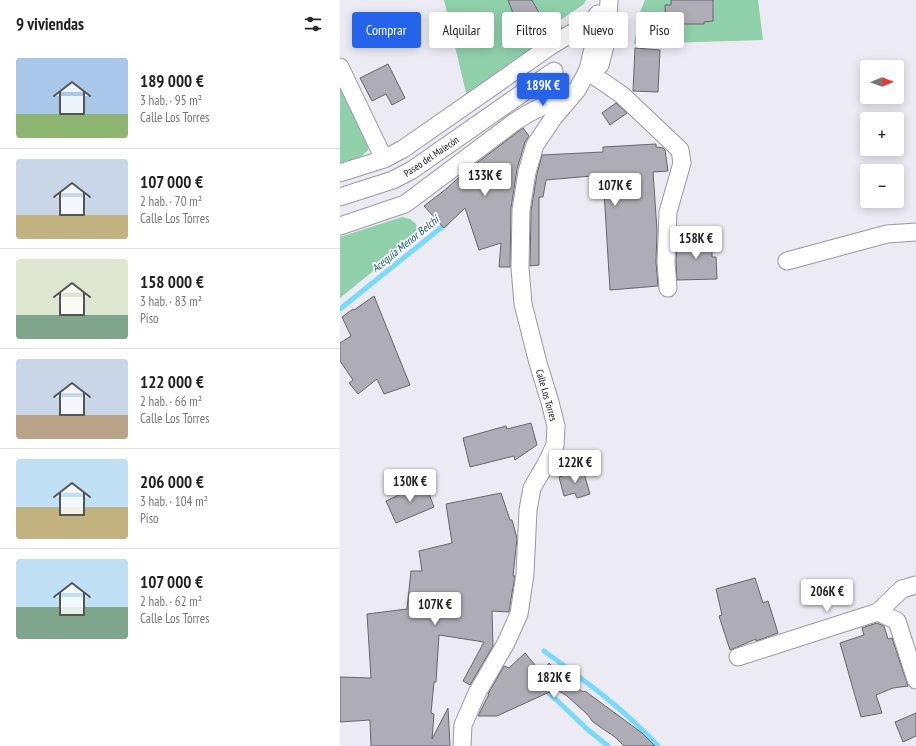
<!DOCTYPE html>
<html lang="es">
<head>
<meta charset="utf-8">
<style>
	body { margin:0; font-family:"PT Sans Narrow",sans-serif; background:#f6f6f6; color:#222; height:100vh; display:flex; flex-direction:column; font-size:15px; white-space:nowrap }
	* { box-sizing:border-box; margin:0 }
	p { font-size:13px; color:#767676 }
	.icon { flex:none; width:22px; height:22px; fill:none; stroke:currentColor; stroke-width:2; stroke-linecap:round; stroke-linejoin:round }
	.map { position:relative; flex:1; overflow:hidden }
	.panel { display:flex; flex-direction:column; background:#fff; width:340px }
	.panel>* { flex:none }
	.top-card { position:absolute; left:12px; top:12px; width:380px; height:36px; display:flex; gap:8px }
	.needle { width:26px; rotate:89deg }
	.buttons { position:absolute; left:520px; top:60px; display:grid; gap:8px }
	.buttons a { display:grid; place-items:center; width:44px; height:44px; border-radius:4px; background:#fff; box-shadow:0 2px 10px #0003; font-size:20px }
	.price { position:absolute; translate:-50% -34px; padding:0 9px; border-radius:4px; background:#fff; color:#222; font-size:13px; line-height:26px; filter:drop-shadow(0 1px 2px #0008) }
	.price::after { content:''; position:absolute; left:50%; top:24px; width:12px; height:9px; margin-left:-6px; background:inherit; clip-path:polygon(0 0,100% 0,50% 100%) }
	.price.selected { background:#2563eb; color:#fff }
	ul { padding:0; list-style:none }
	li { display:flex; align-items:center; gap:12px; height:100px; padding:0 16px }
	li+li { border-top:1px solid #e0e0e0 }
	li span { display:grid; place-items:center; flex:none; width:112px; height:80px; border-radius:4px; color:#555 }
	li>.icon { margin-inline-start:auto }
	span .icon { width:48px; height:48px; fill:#fffc; stroke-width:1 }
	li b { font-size:17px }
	h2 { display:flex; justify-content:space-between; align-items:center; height:48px; padding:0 16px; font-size:17px }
	.tag { padding:0 14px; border-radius:4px; background:#fff; box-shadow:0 2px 10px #0003; font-size:14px; line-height:36px }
	.tag.selected { background:#2563eb; color:#fff }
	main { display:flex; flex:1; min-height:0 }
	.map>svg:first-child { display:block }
</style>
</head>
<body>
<main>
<section class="panel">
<h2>9 viviendas<svg class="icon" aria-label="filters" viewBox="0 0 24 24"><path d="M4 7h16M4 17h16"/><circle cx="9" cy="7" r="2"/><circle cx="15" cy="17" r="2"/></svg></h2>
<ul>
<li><span style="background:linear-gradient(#a9c7e8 70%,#8fb573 0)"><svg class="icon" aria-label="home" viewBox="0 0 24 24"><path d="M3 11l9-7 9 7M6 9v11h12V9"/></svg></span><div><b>189 000 €</b><p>3 hab. · 95 m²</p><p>Calle Los Torres</p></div></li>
<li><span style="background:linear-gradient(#c9d6e8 70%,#c2b280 0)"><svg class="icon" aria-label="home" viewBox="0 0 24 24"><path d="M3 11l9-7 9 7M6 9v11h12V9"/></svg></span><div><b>107 000 €</b><p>2 hab. · 70 m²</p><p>Calle Los Torres</p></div></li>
<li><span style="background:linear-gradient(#dfe7d0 70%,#7fa58c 0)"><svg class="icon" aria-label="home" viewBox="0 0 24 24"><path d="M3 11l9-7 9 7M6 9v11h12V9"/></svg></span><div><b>158 000 €</b><p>3 hab. · 83 m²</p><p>Piso</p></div></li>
<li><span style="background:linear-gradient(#c9d6e8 70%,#b9a48a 0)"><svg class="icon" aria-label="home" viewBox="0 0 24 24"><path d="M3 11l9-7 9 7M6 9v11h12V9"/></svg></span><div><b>122 000 €</b><p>2 hab. · 66 m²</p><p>Calle Los Torres</p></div></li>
<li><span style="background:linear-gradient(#bfe0f5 60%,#c2b280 0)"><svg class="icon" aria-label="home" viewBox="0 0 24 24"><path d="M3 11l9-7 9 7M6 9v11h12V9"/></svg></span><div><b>206 000 €</b><p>3 hab. · 104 m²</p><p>Piso</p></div></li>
<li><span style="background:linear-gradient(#bfe0f5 60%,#7fa58c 0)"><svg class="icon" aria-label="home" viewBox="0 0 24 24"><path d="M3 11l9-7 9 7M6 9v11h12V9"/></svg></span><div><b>107 000 €</b><p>2 hab. · 62 m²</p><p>Calle Los Torres</p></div></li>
</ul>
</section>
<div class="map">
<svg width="576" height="746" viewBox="0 0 576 746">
	<rect width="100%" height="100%" fill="#ecebf4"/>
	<g fill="#90d0ab">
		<polygon points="104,0 246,0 244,4 219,21 224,30 127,97"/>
		<polygon points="305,0 418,0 423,40 294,44 300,12"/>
		<polygon points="0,81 30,141 28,150 21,157 0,166"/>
		<polygon points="62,217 70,219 76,224 77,232 69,242 0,298 0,237"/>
	</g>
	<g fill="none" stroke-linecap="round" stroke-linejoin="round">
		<g stroke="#79d9f9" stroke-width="5">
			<polyline points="0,309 107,223"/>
			<path d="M204 651C244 680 284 709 318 746"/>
			<polyline points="207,691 247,729 268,746"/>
		</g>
	</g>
	<g fill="#aeacb4" stroke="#67656d">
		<polygon points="168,0 192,0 203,20 181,34"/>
		<polygon points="331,0 373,0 373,21 364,22 364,24 326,24 325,5 331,5"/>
		<polygon points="295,48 320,50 318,92 293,91"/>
		<polygon points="48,64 65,98 52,105 46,94 32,101 20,78"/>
		<polygon points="276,103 287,113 270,125 262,113"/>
		<polygon points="183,128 189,136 185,142 177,169 171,208 170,267 159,267 161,243 139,250 125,208 104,228 84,206 106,189 125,172"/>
		<polygon points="316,144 316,147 323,148 325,150 328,171 313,172 317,230 316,262 318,286 270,290 263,175 206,180 203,197 199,197 199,265 190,266 191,211 197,174 202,155 263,152 263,147"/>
		<polygon points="372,238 372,257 376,257 377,279 337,280 336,262 337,240"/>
		<polygon points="34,296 70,385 44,394 37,379 18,394 9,383 13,380 0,361 0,343 11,336 2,317 13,309 14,310"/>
		<polygon points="191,423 197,445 175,460 174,456 130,467 123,438 166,426 167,429"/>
		<polygon points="243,470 250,494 237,498 235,493 224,496 219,477"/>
		<polygon points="85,483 94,507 56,523 46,501"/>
		<polygon points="161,493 170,520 172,520 177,538 173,576 175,576 169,611 169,612 152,611 153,646 130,685 123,681 144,642 99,635 96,682 94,682 91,713 94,714 92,739 108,708 110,746 31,746 30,720 0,722 0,677 31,678 27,614 67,609 71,571 82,571 79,551 112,543 106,504"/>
		<polygon points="415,578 423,603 428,601 438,633 416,641 416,639 390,650 379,616 382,615 376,589"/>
		<polygon points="537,623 544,626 548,639 552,638 568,686 553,688 536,695 542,713 521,717 500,643 524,635 522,628"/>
		<polygon points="185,653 202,673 209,663 234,687 244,692 245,691 302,733 315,746 284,746 275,737 253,722 247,714 227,696 216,689 157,716 138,716 149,694 148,694 164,666 169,668"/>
		<polygon points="576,713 576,736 563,742 555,722"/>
	</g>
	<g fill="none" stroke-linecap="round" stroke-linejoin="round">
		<g stroke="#9998a1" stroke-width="19">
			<g id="minor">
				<polyline points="260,65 267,38 269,0"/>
				<polyline points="0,67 44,159"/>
				<polyline points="247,71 282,95 340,150 342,163 328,212 326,262 328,288"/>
				<polyline points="0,173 44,159 63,149 212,45 252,21 258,14"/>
				<polyline points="0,197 53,180 72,170 214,71"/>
				<polyline points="0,226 65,204 176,121 189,113 230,93"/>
				<polyline points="447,261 547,234 576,232"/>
				<polyline points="538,612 557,621 576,680"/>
				<polyline points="398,657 538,612 562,589 576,585"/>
				<polyline points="122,746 123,725 137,693 166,643 179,614 185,574 188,510 192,488 206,464 215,445 216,426 210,402 198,363 183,304 180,268 181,210 187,172 195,145 214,117 237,90 248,70 254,44 252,21"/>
			</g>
		</g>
		<use href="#minor" stroke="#fff" stroke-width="17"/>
	</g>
	<g text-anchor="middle" stroke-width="3.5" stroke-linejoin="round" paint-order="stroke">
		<g font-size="10" fill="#131216" stroke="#fff">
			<text transform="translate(91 156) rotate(-34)" y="4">Paseo del Malecón</text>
			<text transform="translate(207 395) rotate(74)" y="4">Calle Los Torres</text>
		</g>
		<g font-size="11" font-style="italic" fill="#154d5e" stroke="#fff">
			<text transform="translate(65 244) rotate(-39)" y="4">Acequia Menor Belchí</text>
		</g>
	</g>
</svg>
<div class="buttons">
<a><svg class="needle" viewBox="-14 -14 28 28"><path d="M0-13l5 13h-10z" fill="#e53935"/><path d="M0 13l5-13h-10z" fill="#767676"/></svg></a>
<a>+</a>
<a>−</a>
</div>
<b class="price selected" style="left:203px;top:107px">189K €</b>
<b class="price" style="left:145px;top:197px">133K €</b>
<b class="price" style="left:275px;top:207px">107K €</b>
<b class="price" style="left:356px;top:260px">158K €</b>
<b class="price" style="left:235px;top:484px">122K €</b>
<b class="price" style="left:70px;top:503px">130K €</b>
<b class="price" style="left:487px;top:613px">206K €</b>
<b class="price" style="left:95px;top:626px">107K €</b>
<b class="price" style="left:214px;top:699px">182K €</b>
<div class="top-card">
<a class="tag selected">Comprar</a>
<a class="tag">Alquilar</a>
<a class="tag">Filtros</a>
<a class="tag">Nuevo</a>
<a class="tag">Piso</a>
</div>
</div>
</main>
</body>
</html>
